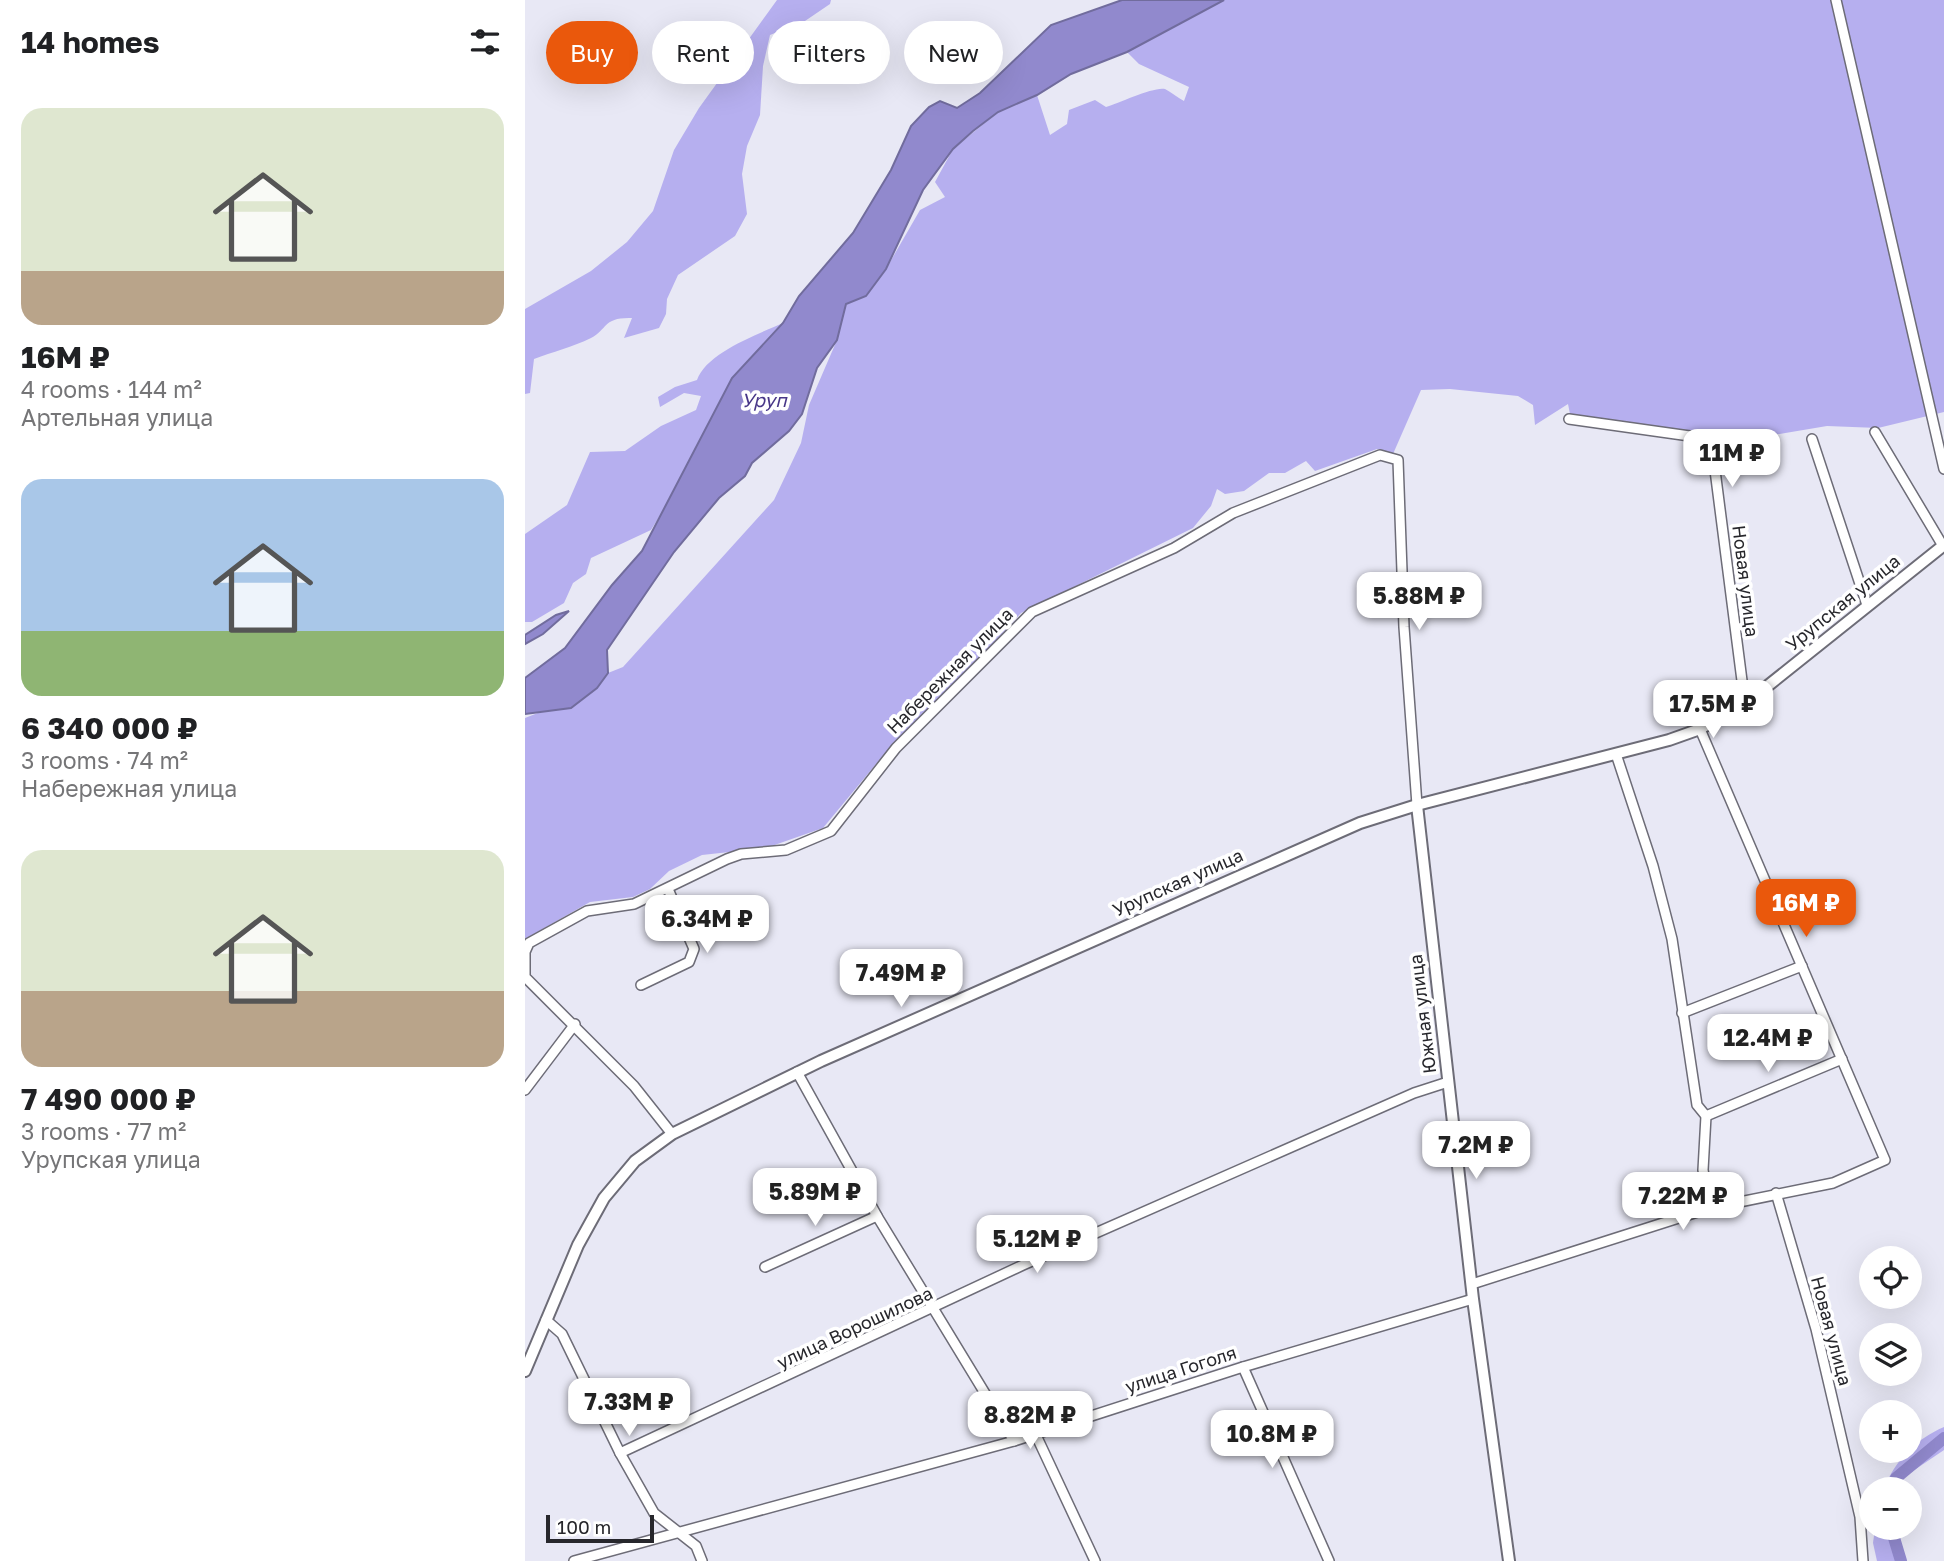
<!DOCTYPE html>
<html lang="en">
<head>
<meta charset="utf-8">
<style>
	body { margin:0; font-family:"Golos Text",sans-serif; background:#f2f2f2; color:#202124; height:100vh; display:flex; flex-direction:column; font-size:26px; white-space:nowrap }
	* { box-sizing:border-box; margin:0 }
	p { font-size:23px; color:#757577 }
	.icon { flex:none; width:38px; height:38px; fill:none; stroke:currentColor; stroke-width:2; stroke-linecap:round; stroke-linejoin:round }
	.map { position:relative; flex:1; overflow:hidden }
	.panel { display:flex; flex-direction:column; background:#fff; width:525px }
	.panel>* { flex:none }
	.hud { position:absolute; left:21px; top:21px; width:665px; height:63px; display:flex; gap:14px }
	.buttons { position:absolute; left:1334px; top:1246px; display:grid; gap:14px }
	.buttons a { display:grid; place-items:center; width:63px; height:63px; border-radius:50%; background:#fff; box-shadow:0 7px 28px #0002; font-size:35px }
	.scale { position:absolute; left:21px; bottom:18px; width:108px; box-sizing:border-box; padding-left:7px; border:4px solid #27272c; border-top:0; font-size:19px; line-height:24px; white-space:nowrap; color:#27272c; -webkit-text-stroke:5px #fff; paint-order:stroke }
	.price { position:absolute; translate:-50% -60px; padding:0 16px; border-radius:14px; background:#fff; color:#222; font-size:23px; line-height:46px; filter:drop-shadow(0 2px 4px #0008) }
	.price::after { content:''; position:absolute; left:50%; top:42px; width:21px; height:16px; margin-left:-10px; background:inherit; clip-path:polygon(0 0,100% 0,50% 100%) }
	.price.active { background:#ea580c; color:#fff }
	ul { padding:0; list-style:none }
	li { display:grid; align-content:center; gap:14px; height:371px; padding:0 21px }
	li span { display:grid; place-items:center; height:217px; border-radius:21px; color:#555 }
	li>.icon { margin-inline-start:auto }
	span .icon { width:126px; height:126px; fill:#fffc; stroke-width:1 }
	li b { font-size:30px }
	h2 { display:flex; justify-content:space-between; align-items:center; height:84px; padding:0 21px; font-size:30px }
	.tag { padding:0 24px; border-radius:32px; background:#fff; box-shadow:0 7px 28px #0002; font-size:24px; line-height:63px }
	.tag.active { background:#ea580c; color:#fff }
	main { display:flex; flex:1; min-height:0 }
	.map>svg:first-child { display:block }
</style>
</head>
<body>
<main>
<section class="panel">
<h2>14 homes<svg class="icon" aria-label="filters" viewBox="0 0 24 24"><path d="M4 7h16M4 17h16"/><circle cx="9" cy="7" r="2"/><circle cx="15" cy="17" r="2"/></svg></h2>
<ul>
<li><span style="background:linear-gradient(#dfe7d0 75%,#b9a48a 0)"><svg class="icon" aria-label="home" viewBox="0 0 24 24"><path d="M3 11l9-7 9 7M6 9v11h12V9"/></svg></span><div><b>16M ₽</b><p>4 rooms · 144 m²</p><p>Артельная улица</p></div></li>
<li><span style="background:linear-gradient(#a9c7e8 70%,#8fb573 0)"><svg class="icon" aria-label="home" viewBox="0 0 24 24"><path d="M3 11l9-7 9 7M6 9v11h12V9"/></svg></span><div><b>6 340 000 ₽</b><p>3 rooms · 74 m²</p><p>Набережная улица</p></div></li>
<li><span style="background:linear-gradient(#dfe7d0 65%,#b9a48a 0)"><svg class="icon" aria-label="home" viewBox="0 0 24 24"><path d="M3 11l9-7 9 7M6 9v11h12V9"/></svg></span><div><b>7 490 000 ₽</b><p>3 rooms · 77 m²</p><p>Урупская улица</p></div></li>
</ul>
</section>
<div class="map">
<svg width="1419" height="1561" viewBox="0 0 1419 1561">
	<rect width="100%" height="100%" fill="#e8e8f5"/>
	<g fill="#b6afef">
		<path d="M252 0H306L305 4 280 21 245 35 238 66 235 115 222 146 217 174 222 214 210 236 153 275 142 299 141 314 134 328 99 338 107 318C78 317 83 329 66 338 48 347 27 352 9 359L5 393 0 394V309L66 271 102 242 128 211 149 150 174 108Z"/>
		<path d="M699 0H1419V412L1353 428 1302 426 1236 437 1221 430 1187 434 1045 414 1043 404 1010 425 1008 405 993 396 925 389 896 390 868 454 852 449 790 471 781 461 760 473H744L719 491 700 494 692 489 686 506 668 528 496 613 391 728 361 752 298 828 241 848 177 855 144 871 125 889 108 897 65 902 0 939V718L23 709 46 708 72 688 83 673 98 667 249 500 276 443 284 405 312 340 321 304 341 296 361 269 395 210 420 197 410 182 428 149 473 112 512 95 525 135 542 124 544 110 570 100 581 107C594 103 630 86 640 89 646 92 653 98 659 101L664 87 614 64 602 52Z"/>
		<path d="M258 323 207 378 155 483 126 530 66 558 61 574 48 583 39 603 7 622H0V534L42 505 65 452 100 451 136 426 171 410 176 396 159 393 135 407 133 397 150 387 172 380C181 353 233 334 258 323Z"/>
		<path d="M1419 1427V1450L1379 1477 1374 1489H1359C1370 1460 1391 1439 1419 1427Z"/>
		<polygon points="1350,1528 1373,1528 1380,1561 1352,1561 1348,1543"/>
	</g>
	<g fill="#9189cd" stroke="#716c9d" stroke-width="2">
		<polygon points="597,0 699,0 602,52 546,74 512,95 473,112 448,131 428,149 398,190 361,269 341,296 321,304 312,340 292,368 277,414 264,431 227,463 220,476 194,498 149,552 82,650 83,673 72,688 46,708 0,714 0,678 40,648 87,585 117,551 207,378 258,323 274,296 328,233 366,170 386,126 404,107 415,101 432,108 455,93 526,25"/>
		<polygon points="44,611 18,634 0,644 0,635 31,615"/>
	</g>
	<g fill="none" stroke-linecap="round" stroke-linejoin="round">
		<g stroke="#9189cd" stroke-width="12">
			<polyline points="1368,1489 1371,1478 1419,1438"/>
			<polyline points="1366,1528 1376,1561"/>
		</g>
		<g stroke="#6d6c77" stroke-width="12">
			<g id="minor">
				<polyline points="1311,0 1419,469"/>
				<polyline points="1044,419 1186,439 1220,704"/>
				<polyline points="1350,432 1418,546"/>
				<polyline points="1287,439 1342,605"/>
				<polyline points="1091,754 1128,866 1147,939 1172,1105 1181,1116 1178,1170 1185,1208"/>
				<polyline points="116,985 164,962 169,949 143,889"/>
				<polyline points="1157,1013 1277,966"/>
				<polyline points="272,1072 352,1216 489,1441"/>
				<polyline points="0,1090 50,1024"/>
				<polyline points="1181,1116 1317,1059"/>
				<polyline points="147,1134 109,1086 0,977 0,952 4,943 62,911 109,904 202,859 216,854 261,850 306,831 371,748 507,612 649,548 708,513 855,455 873,460 879,627 892,805"/>
				<polyline points="1251,1193 1291,1329 1335,1517 1338,1561"/>
				<polyline points="240,1267 352,1216"/>
				<polyline points="947,1284 1185,1208 1308,1183 1360,1160 1175,729"/>
				<polyline points="21,1320 37,1334 95,1453 129,1513 171,1546 177,1561"/>
				<polyline points="718,1367 804,1561"/>
				<polyline points="510,1433 570,1561"/>
				<polyline points="95,1453 498,1265 889,1093 923,1082"/>
				<polyline points="49,1561 489,1441 718,1367 948,1299"/>
			</g>
		</g>
		<g stroke="#6d6c77" stroke-width="14">
			<g id="tertiary">
				<polyline points="892,805 948,1299 984,1561"/>
				<polyline points="0,1371 53,1245 79,1198 110,1161 147,1134 296,1061 835,823 892,805 1144,740 1175,729 1220,704 1419,545"/>
			</g>
		</g>
		<use href="#minor" stroke="#fff" stroke-width="9"/>
		<use href="#tertiary" stroke="#fff" stroke-width="10"/>
	</g>
	<g text-anchor="middle" stroke-width="7" stroke-linejoin="round" paint-order="stroke">
		<g font-size="18" fill="#27272c" stroke="#fff">
			<text transform="translate(1220 581) rotate(83)" y="6">Новая улица</text>
			<text transform="translate(1318 603) rotate(-39)" y="6">Урупская улица</text>
			<text transform="translate(425 671) rotate(-45)" y="6">Набережная улица</text>
			<text transform="translate(653 883) rotate(-24)" y="6">Урупская улица</text>
			<text transform="translate(898 1014) rotate(-97)" y="6">Южная улица</text>
			<text transform="translate(330 1328) rotate(-25)" y="6">улица Ворошилова</text>
			<text transform="translate(1306 1331) rotate(75)" y="6">Новая улица</text>
			<text transform="translate(656 1370) rotate(-18)" y="6">улица Гоголя</text>
		</g>
		<g font-size="19" font-style="italic" fill="#483788" stroke="#fff">
			<text x="239" y="407">Уруп</text>
		</g>
	</g>
</svg>
<div class="buttons">
<a><svg class="icon" aria-label="locate" viewBox="0 0 24 24"><circle cx="12" cy="12" r="6"/><path d="M12 2v4M12 18v4M2 12h4M18 12h4"/></svg></a>
<a><svg class="icon" aria-label="layers" viewBox="0 0 24 24"><path d="M12 4l9 5-9 5-9-5zM3 14l9 5 9-5"/></svg></a>
<a>+</a>
<a>−</a>
</div>
<div class="scale">100 m</div>
<b class="price" style="left:1207px;top:489px">11M ₽</b>
<b class="price" style="left:894px;top:632px">5.88M ₽</b>
<b class="price" style="left:1188px;top:740px">17.5M ₽</b>
<b class="price active" style="left:1281px;top:939px">16M ₽</b>
<b class="price" style="left:182px;top:955px">6.34M ₽</b>
<b class="price" style="left:376px;top:1009px">7.49M ₽</b>
<b class="price" style="left:1243px;top:1074px">12.4M ₽</b>
<b class="price" style="left:951px;top:1181px">7.2M ₽</b>
<b class="price" style="left:290px;top:1228px">5.89M ₽</b>
<b class="price" style="left:1158px;top:1232px">7.22M ₽</b>
<b class="price" style="left:512px;top:1275px">5.12M ₽</b>
<b class="price" style="left:104px;top:1438px">7.33M ₽</b>
<b class="price" style="left:505px;top:1451px">8.82M ₽</b>
<b class="price" style="left:747px;top:1470px">10.8M ₽</b>
<div class="hud">
<a class="tag active">Buy</a>
<a class="tag">Rent</a>
<a class="tag">Filters</a>
<a class="tag">New</a>
</div>
</div>
</main>
</body>
</html>
